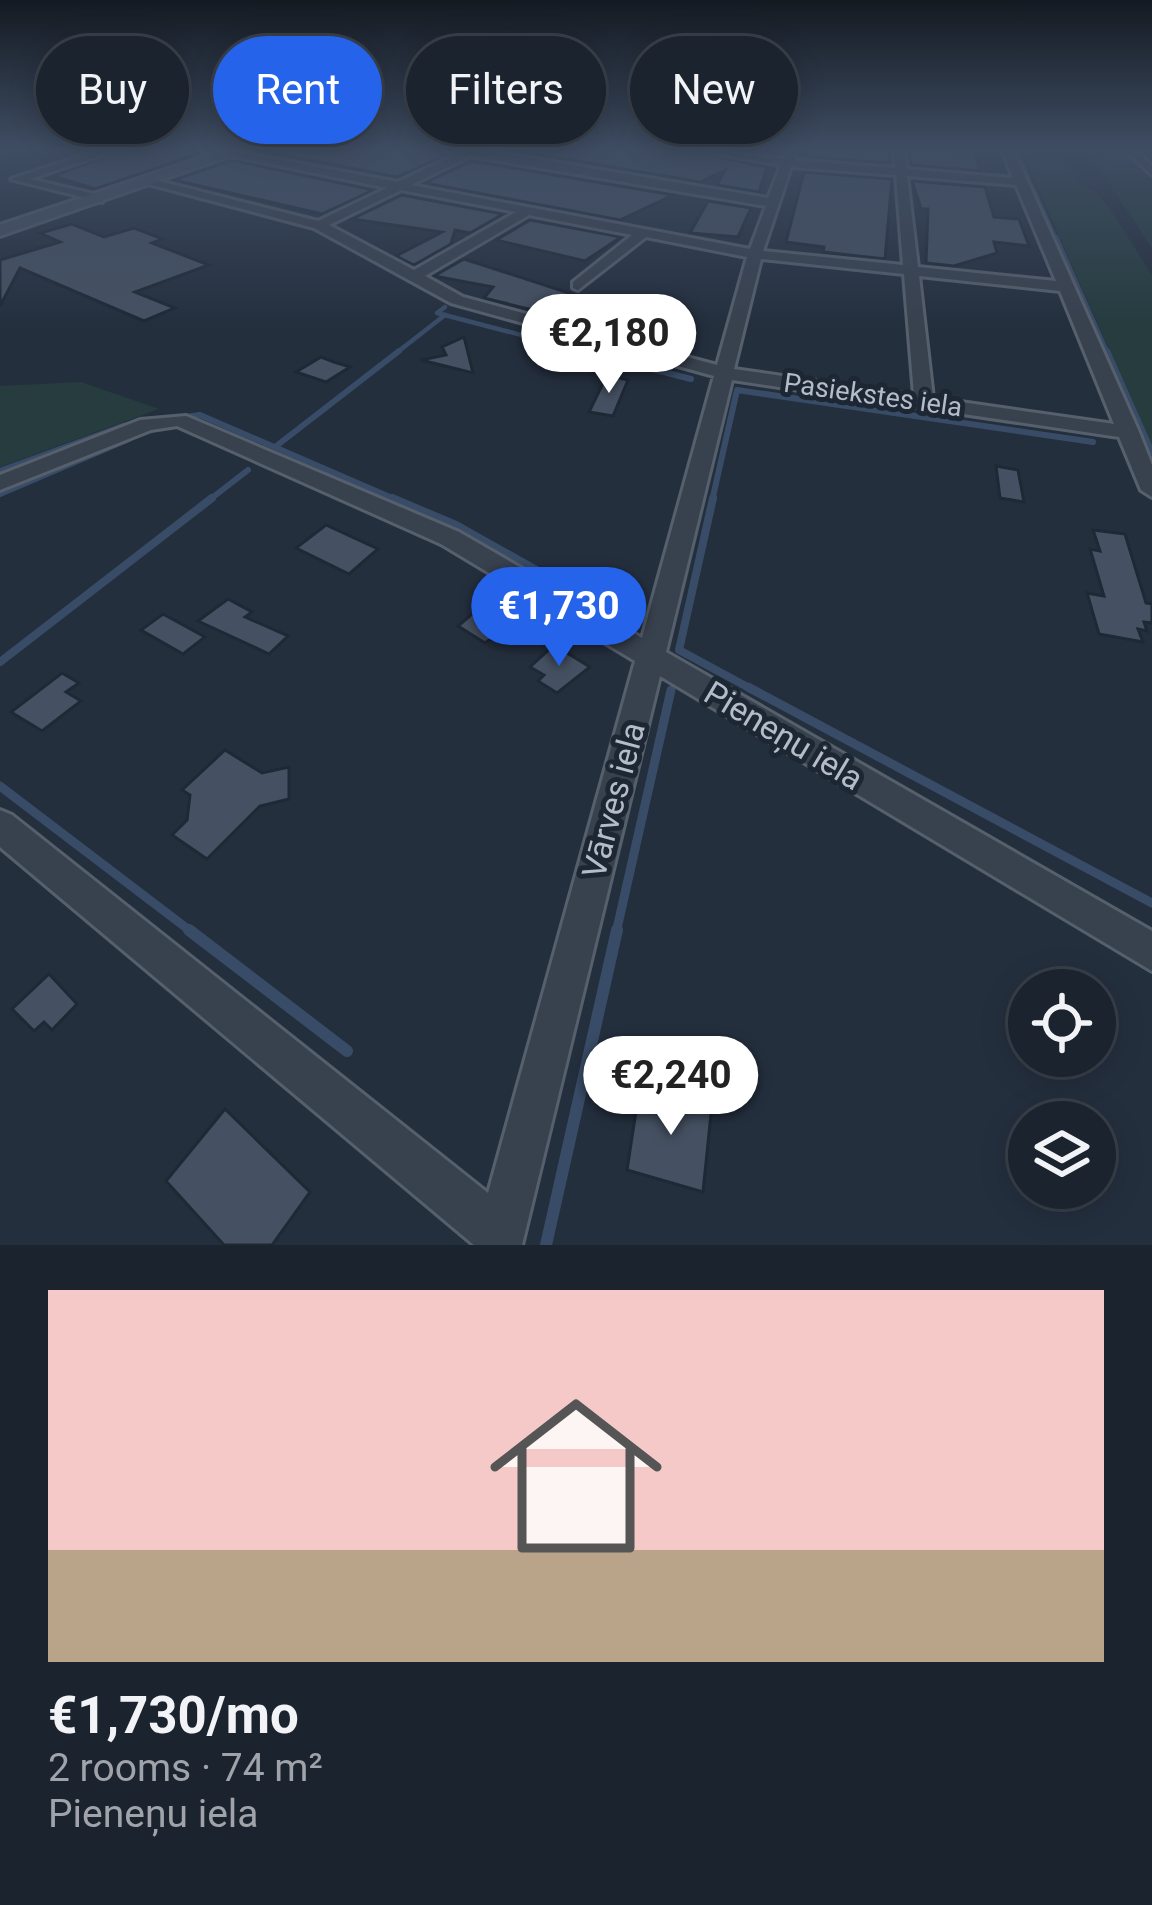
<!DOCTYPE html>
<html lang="en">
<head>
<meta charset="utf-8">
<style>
	body { margin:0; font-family:Roboto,sans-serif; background:#242b36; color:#f1f3f6; height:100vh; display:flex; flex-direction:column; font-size:45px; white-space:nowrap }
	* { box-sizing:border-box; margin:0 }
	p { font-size:39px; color:#a0a4aa }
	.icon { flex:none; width:66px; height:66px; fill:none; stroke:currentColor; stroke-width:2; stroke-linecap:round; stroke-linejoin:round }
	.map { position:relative; height:1245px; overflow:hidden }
	.drawer { display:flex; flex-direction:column; background:#1b232e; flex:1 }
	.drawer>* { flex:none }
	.banner { position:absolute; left:36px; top:36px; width:1080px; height:108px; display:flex; gap:24px }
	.controls { position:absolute; left:1008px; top:969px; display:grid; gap:24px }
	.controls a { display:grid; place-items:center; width:108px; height:108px; border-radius:50%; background:#1b232e; box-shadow:0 6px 30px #0003,0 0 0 3px #39404a; font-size:60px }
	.price { position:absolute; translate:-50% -102px; padding:0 27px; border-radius:42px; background:#fff; color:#222; font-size:39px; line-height:78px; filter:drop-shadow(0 3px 6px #0008) }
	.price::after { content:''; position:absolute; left:50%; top:72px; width:36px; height:27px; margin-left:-18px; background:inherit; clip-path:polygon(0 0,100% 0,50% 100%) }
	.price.on { background:#2563eb; color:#fff }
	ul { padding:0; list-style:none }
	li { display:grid; align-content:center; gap:24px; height:636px; padding:0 48px }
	li span { display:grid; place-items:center; height:372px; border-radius:0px; color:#555 }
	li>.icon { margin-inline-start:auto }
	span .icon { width:216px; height:216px; fill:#fffc; stroke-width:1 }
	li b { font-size:51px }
	.chip { padding:0 42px; border-radius:54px; background:#1b232e; box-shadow:0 6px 30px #0003,0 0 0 3px #39404a; font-size:42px; line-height:108px }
	.chip.on { background:#2563eb; color:#fff }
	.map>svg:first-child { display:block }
</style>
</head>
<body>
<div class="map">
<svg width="1152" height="1245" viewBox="0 0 1152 1245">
	<rect width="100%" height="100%" fill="#242f3e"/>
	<g fill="#263c3f">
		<polygon points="1021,149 1059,149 1082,186 1096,192 1110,209 1152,275 1152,448"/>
		<polygon points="1086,149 1123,149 1136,166 1152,175 1152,248"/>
		<polygon points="81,382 159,409 0,467 0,386"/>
	</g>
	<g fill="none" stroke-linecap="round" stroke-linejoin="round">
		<g stroke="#394c67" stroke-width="3">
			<polyline points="1018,149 1030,181"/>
			<polyline points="1097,149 1102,157 1128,160"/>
			<polyline points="1032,184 1057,240"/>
		</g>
		<g stroke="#394c67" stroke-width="4.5">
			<polyline points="1056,237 1108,354"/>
			<polyline points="445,307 437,313 594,354"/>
			<polyline points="395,354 445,315"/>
		</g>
		<g stroke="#394c67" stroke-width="6">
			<polyline points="582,351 691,379"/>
			<polyline points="1107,351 1152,452"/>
			<polyline points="275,447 399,351"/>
			<polyline points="0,471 123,426 200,415 399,501"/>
			<polyline points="0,494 129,439"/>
			<polyline points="208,501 248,470"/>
			<polyline points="712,501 737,390 1093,442"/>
		</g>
		<g stroke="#394c67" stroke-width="8">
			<polyline points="392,498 456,525 615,614"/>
			<polyline points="713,498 679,650 753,690"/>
			<polyline points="0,662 212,498"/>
		</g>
		<g stroke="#394c67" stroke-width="9">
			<polyline points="748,687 1152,903"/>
			<polyline points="0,786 193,933"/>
			<polyline points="616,933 671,690"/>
		</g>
		<g stroke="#394c67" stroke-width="12">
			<polyline points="189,930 347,1051"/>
			<polyline points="546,1245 617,930"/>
		</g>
	</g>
	<g fill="#455162" stroke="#1f2835" stroke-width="3">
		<polygon points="124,149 194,149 199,154 95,189 54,176"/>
		<polygon points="254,149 427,149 445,155 397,177"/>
		<polygon points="506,149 682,149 767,167 759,192 717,185 725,170 700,182"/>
		<polygon points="810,149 890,149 890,163 808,157"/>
		<polygon points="909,149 974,152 980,171 911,165"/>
		<polygon points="231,160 373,190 322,214 174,180"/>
		<polygon points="471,161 673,195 620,220 425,183"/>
		<polygon points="804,172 892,179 885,259 823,252 824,247 786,242"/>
		<polygon points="912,181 985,187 994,217 1019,219 1029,246 994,242 997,253 954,266 926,263 928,209 921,209"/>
		<polygon points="402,195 503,214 470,233 455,230 451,244 414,265 396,256 442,232 352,219"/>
		<polygon points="708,201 751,208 738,237 690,233"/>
		<polygon points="530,220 621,237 585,261 496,240"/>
		<polygon points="72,224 104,237 134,228 163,239 152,243 209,265 135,292 175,308 144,321 20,268 0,306 0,260 60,242 40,233"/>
		<polygon points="464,259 572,294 657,312 646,338 484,298 493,287 434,276"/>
		<polygon points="464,337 473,373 421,360 446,355 442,347"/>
		<polygon points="321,357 334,362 350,367 326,382 296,372"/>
		<polygon points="607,375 628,380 613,416 589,412"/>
		<polygon points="996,466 1018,470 1024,502 1000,498"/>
		<polygon points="326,525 378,549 349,574 296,548"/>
		<polygon points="1093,530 1125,534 1146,603 1152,604 1152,623 1144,622 1147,631 1138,629 1143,642 1099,634 1087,593 1104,596 1090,549 1100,551"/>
		<polygon points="228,599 252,612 245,617 288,636 269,654 198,621"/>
		<polygon points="487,601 519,620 485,643 458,626"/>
		<polygon points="163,614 205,637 183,654 141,630"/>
		<polygon points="554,645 590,667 557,693 538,681 544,675 530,667"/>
		<polygon points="62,673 79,683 66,692 81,701 42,731 11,712"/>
		<polygon points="225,750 262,773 289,767 289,799 260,806 207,859 172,835 187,820 190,795 182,790"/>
		<polygon points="49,974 77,1004 52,1030 44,1022 34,1031 12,1009"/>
		<polygon points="640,1085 712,1104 703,1192 627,1170"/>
		<polygon points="225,1109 310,1192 272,1245 224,1245 166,1181"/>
	</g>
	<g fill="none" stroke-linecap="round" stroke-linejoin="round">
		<g stroke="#565f6c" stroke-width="6">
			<g id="street">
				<polygon points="0,149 7,149 0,153"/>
				<polygon points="102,149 120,149 30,179 102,196 102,202 11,179"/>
				<path d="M198 149H222L398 182 457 154 442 149H476L768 198 781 165 689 149 783 159 787 149H797L794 160 895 168 894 149H904L907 169 1013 178 1002 149H1013L1139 432 1152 465V497L1141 490 1119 437 732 380 666 652 1152 931V971L660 676 522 1245H474L0 847V810L12 815 488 1193 635 661 441 544 177 426 151 430 0 490V475L140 420 186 416 459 532 642 638 714 376 451 303 314 228 141 182 147 178 318 221 387 188ZM470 156 766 206 750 249 411 185ZM791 167 896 175 903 265 763 251ZM907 176 1016 185 1056 281 918 267ZM401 190 516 212 414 270 329 225ZM529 215 632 235 573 282V288L578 290 646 237 747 257 717 365 463 297 425 276ZM761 259 904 274 914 395 734 369ZM919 276 1060 291 1114 424 933 398Z"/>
				<polygon points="1124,149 1135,149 1152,166 1152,175"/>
			</g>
		</g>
		<g stroke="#565f6c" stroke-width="6">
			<polygon id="secondary" points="228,149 250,149 0,236 0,225"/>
		</g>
		<use href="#street" fill="#38414e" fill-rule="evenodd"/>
		<use href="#secondary" fill="#465061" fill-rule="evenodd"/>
	</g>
	<linearGradient id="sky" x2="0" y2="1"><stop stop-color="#141a22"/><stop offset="0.46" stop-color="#3f4d63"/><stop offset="1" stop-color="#3f4d63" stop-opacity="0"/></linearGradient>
	<rect width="1152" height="324" fill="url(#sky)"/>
	<g text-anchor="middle" stroke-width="10" stroke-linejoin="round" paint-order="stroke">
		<g font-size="27" fill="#b4bcc9" stroke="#1d2633">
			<text transform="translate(873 395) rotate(8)" y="9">Pasiekstes iela</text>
		</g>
		<g font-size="33" fill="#b4bcc9" stroke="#1d2633">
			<text transform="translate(784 735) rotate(31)" y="12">Pieneņu iela</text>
			<text transform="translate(613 800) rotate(-75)" y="12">Vārves iela</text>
		</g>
	</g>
</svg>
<div class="controls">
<a><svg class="icon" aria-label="locate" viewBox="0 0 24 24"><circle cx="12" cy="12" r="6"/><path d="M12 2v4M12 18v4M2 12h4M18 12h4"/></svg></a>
<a><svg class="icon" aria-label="layers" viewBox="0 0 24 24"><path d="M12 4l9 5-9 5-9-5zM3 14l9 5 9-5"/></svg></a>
</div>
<b class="price" style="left:609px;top:396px">€2,180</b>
<b class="price on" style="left:559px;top:669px">€1,730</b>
<b class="price" style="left:671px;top:1138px">€2,240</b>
<div class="banner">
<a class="chip">Buy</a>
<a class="chip on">Rent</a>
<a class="chip">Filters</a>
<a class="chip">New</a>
</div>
</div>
<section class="drawer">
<ul>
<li><span style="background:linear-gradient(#f6c9c9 70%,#b9a48a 0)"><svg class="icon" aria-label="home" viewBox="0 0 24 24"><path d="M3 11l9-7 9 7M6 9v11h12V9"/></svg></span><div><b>€1,730/mo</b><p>2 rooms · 74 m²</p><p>Pieneņu iela</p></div></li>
</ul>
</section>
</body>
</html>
